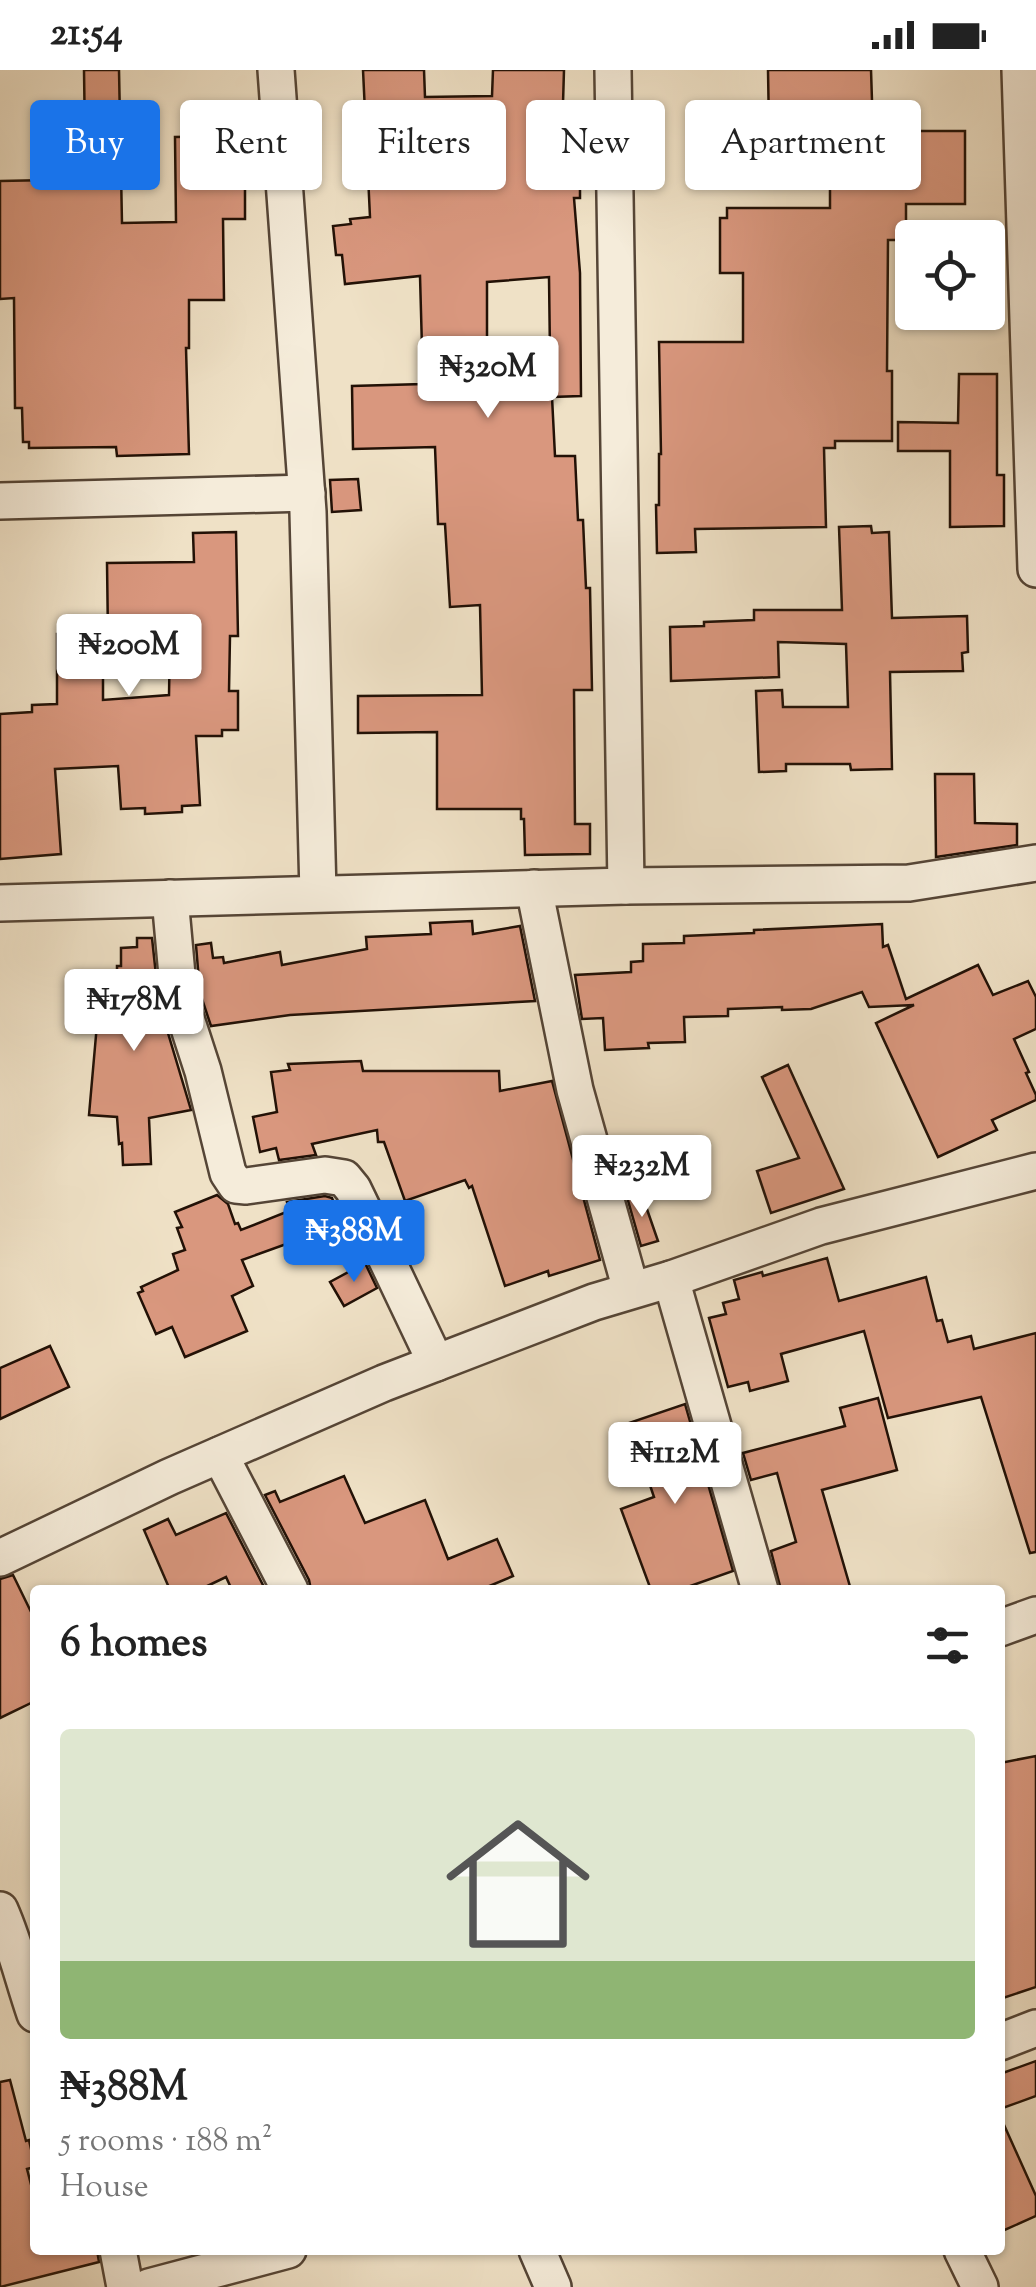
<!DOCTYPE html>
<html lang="en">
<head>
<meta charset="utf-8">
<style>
	body { margin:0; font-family:"Sorts Mill Goudy",serif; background:#f2f2f2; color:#222; height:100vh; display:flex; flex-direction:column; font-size:38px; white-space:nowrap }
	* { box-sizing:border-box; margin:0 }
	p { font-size:32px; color:#767676 }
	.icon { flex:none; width:55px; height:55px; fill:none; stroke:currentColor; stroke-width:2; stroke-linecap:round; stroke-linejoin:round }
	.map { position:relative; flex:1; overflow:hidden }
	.sheet { position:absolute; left:30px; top:1515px; width:975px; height:670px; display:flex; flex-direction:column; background:#fff; border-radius:10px; box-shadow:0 2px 8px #0004 }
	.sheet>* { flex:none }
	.guide { position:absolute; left:30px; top:30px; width:978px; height:90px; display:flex; gap:20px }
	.tools { position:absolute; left:895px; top:150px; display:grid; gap:20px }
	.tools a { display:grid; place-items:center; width:110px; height:110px; border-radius:10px; background:#fff; box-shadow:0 2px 8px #0004; font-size:50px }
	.price { position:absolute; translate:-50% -85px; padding:0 22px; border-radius:10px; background:#fff; color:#222; font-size:32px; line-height:65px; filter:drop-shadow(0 2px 5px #0008) }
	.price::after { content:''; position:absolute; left:50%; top:60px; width:30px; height:22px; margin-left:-15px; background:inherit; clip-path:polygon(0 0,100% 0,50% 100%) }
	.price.selected { background:#1a73e8; color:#fff }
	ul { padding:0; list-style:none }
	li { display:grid; align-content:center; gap:20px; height:530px; padding:0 30px }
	li span { display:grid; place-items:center; height:310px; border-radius:10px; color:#555 }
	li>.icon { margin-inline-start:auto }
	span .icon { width:180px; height:180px; fill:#fffc; stroke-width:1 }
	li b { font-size:42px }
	h2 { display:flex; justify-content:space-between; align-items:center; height:120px; padding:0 30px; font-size:42px }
	.tag { padding:0 35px; border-radius:10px; background:#fff; box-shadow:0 2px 8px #0004; font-size:35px; line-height:90px }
	.tag.selected { background:#1a73e8; color:#fff }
	.status { display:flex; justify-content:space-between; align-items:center; height:70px; padding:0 50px; background:#fff; direction:ltr }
	.status svg { height:28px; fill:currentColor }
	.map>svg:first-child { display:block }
</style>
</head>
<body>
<div class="status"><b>21:54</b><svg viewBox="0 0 49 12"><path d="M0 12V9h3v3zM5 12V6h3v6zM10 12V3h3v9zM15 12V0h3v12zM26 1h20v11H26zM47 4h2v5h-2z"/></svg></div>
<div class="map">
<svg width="1036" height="2217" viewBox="0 0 1036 2217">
	<rect width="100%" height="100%" fill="#efe1c6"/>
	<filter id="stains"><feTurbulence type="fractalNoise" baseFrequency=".002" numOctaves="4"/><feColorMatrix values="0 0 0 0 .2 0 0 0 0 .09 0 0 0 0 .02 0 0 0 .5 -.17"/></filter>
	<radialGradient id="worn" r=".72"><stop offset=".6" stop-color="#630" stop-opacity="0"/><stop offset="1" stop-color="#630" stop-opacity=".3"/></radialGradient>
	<g fill="#d9977e" stroke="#221106" stroke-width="2.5" fill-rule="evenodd">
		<polygon points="84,0 119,0 122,153 176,152 175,67 234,66 235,117 245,117 245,149 223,149 224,230 189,230 189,278 186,278 189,384 117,386 116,377 29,378 29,372 23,372 22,338 15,338 14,228 0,229 0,111 49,110 49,71 85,71"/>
		<path d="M363 0H424L425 27 492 26 493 0H564L562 67H567V86H580V128H574L580 203 581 326 552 327 555 386H575L578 450H583L586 518H590L592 620H574L575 754H590V784L525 785 524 749H521V739H437V662L358 663V626L482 625 480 535 450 537 445 454H438L435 377 353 379 352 316 423 314 420 206 345 214 342 185H336L333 156 351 154 350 149 370 147ZM549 207 550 285 487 288V212Z"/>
		<polygon points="768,0 871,0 873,61 965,61 965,134 906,134 906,170 888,170 887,301 892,301 892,371 835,371 835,378 824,378 826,457 695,459 696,482 657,483 656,435 659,435 659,384 661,384 659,272 743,272 743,203 720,203 720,148 727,148 727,138 830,138 830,57 769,58"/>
		<polygon points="959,304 997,304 997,405 1004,405 1004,456 950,457 950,381 898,381 898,352 958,353"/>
		<polygon points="358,409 361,440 332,442 330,410"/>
		<polygon points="871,456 872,463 889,462 892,548 967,546 968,582 962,583 963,601 890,602 892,699 851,700 850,694 786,694 786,701 759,702 756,621 782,620 783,637 848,637 846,574 778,572 779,607 671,611 670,557 704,556 704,552 754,550 754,540 842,540 839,457"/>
		<polygon points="236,462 238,566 230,566 229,621 238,621 238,660 222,660 222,666 196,666 200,735 182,736 182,742 145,744 145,738 121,739 118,696 55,699 61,784 0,789 0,644 32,642 32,635 57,634 57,564 103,564 103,630 169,625 170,567 108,567 107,493 194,492 193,463"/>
		<polygon points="935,704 974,704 975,753 1017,754 1017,775 936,787"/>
		<polygon points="472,851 473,864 520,856 535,931 290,945 211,956 200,923 196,875 211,873 213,888 223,887 224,893 280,882 282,895 367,879 366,867 431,864 430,853"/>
		<polygon points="882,854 883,877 888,875 906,929 978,895 993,925 1028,911 1036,927 1036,959 1014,969 1029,1002 1026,1003 1036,1025 1036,1030 992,1050 997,1060 938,1087 876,953 914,935 869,937 862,922 811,939 782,940 782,937 728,939 728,946 684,947 685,972 648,973 649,978 605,980 603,948 582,949 575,905 631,902 631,892 643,891 643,874 684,873 684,866 754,863 754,860"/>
		<polygon points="137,868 152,868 159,933 191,1040 149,1048 151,1094 123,1095 122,1073 119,1074 117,1047 89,1045 97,954 96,906 117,906 117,896 121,896 121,878 137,877"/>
		<polygon points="361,991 363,1001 499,1001 500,1021 552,1011 600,1190 549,1206 548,1201 505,1216 472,1116 469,1118 465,1110 405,1131 384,1072 378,1072 377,1060 312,1074 316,1085 279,1090 276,1078 260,1082 253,1047 277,1042 271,1002 290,1000 288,994"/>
		<polygon points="788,995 844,1119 771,1143 757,1101 799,1088 762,1007"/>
		<polygon points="641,1122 658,1171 641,1176 627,1127"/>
		<polygon points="217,1125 228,1134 235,1154 238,1153 241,1160 289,1141 287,1132 325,1126 332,1128 342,1154 242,1190 253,1216 232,1226 247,1261 185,1287 172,1257 156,1264 138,1223 143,1221 141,1217 178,1200 173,1184 185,1180 177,1158 182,1157 175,1142"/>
		<polygon points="827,1188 839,1231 926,1207 937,1251 942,1250 948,1272 971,1266 974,1279 1036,1263 1036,1482 1030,1483 981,1327 888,1348 864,1261 781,1284 788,1311 750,1321 748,1312 728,1317 709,1248 726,1244 723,1233 739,1229 734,1210 762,1202 763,1206"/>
		<polygon points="365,1193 377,1218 344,1236 330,1212"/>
		<polygon points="50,1276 69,1317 0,1349 0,1298"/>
		<polygon points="878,1328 897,1400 822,1420 851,1520 781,1520 771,1481 796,1472 777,1403 751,1410 743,1383 845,1356 840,1338"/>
		<polygon points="685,1334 733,1501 679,1520 651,1520 621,1439 654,1427 629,1353"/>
		<polygon points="344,1406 365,1453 425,1430 448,1489 497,1469 513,1506 480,1520 311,1520 309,1510 265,1425 275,1421 280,1432"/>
		<polygon points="226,1443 265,1519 232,1520 226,1507 199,1520 170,1520 144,1460 168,1449 176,1465"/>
		<polygon points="13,1505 35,1550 35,1631 0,1648 0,1509"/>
		<polygon points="1036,1686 1036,1917 1000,1929 1000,1693"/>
		<polygon points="1036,1991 1036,2026 1000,2039 1000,2004"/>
		<polygon points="10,2010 26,2071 29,2070 35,2097 27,2099 35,2130 35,2180 97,2180 99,2192 0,2217 0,2012"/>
		<polygon points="1000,2046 1036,2126 1036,2146 1000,2162"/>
	</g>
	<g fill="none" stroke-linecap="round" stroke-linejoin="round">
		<g stroke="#554536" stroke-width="40">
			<g id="street">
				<polyline points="276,0 308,442 318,823"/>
				<polyline points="613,0 626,816"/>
				<polyline points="1020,0 1036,499"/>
				<polyline points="0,431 307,423"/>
				<polyline points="534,818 575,1020 631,1220"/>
				<polyline points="170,828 179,927 203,1001 228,1103 236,1115 246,1116 325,1105 344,1108 353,1119 367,1148 436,1293"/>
				<polyline points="0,833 626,816 909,813 1036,793"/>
				<polyline points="671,1209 760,1520"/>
				<polyline points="220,1385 290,1520"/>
				<polyline points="0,1488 169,1407 384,1313 594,1232 671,1209 821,1156 1036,1101"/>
				<polyline points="1000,1558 1036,1545"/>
				<path d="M0 1840C15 1874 23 1909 35 1944"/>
				<polyline points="1000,1972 1036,1958"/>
				<polyline points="118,2180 125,2217"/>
				<polyline points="537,2180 553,2217"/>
				<polyline points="962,2180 980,2217"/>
				<polyline points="149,2217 288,2180"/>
			</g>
		</g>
		<use href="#street" stroke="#f5ecda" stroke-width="35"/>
	</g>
	<rect width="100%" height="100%" filter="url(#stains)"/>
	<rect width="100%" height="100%" fill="url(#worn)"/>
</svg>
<div class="tools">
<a><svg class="icon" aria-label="locate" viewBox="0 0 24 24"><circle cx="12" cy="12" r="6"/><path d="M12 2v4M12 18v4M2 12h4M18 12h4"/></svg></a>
</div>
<b class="price" style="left:488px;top:351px">₦320M</b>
<b class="price" style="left:129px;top:629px">₦200M</b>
<b class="price" style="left:134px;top:984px">₦178M</b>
<b class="price" style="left:642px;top:1150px">₦232M</b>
<b class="price selected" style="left:354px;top:1215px">₦388M</b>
<b class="price" style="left:675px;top:1437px">₦112M</b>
<div class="guide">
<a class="tag selected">Buy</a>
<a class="tag">Rent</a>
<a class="tag">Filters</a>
<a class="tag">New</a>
<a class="tag">Apartment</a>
</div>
<section class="sheet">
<h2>6 homes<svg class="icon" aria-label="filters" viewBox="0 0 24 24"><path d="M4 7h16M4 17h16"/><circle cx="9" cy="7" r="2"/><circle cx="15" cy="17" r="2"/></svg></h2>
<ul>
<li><span style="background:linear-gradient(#dfe7d0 75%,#8fb573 0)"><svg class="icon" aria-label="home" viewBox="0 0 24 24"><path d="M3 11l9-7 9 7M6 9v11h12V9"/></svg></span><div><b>₦388M</b><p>5 rooms · 188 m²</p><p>House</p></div></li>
</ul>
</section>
</div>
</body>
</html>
